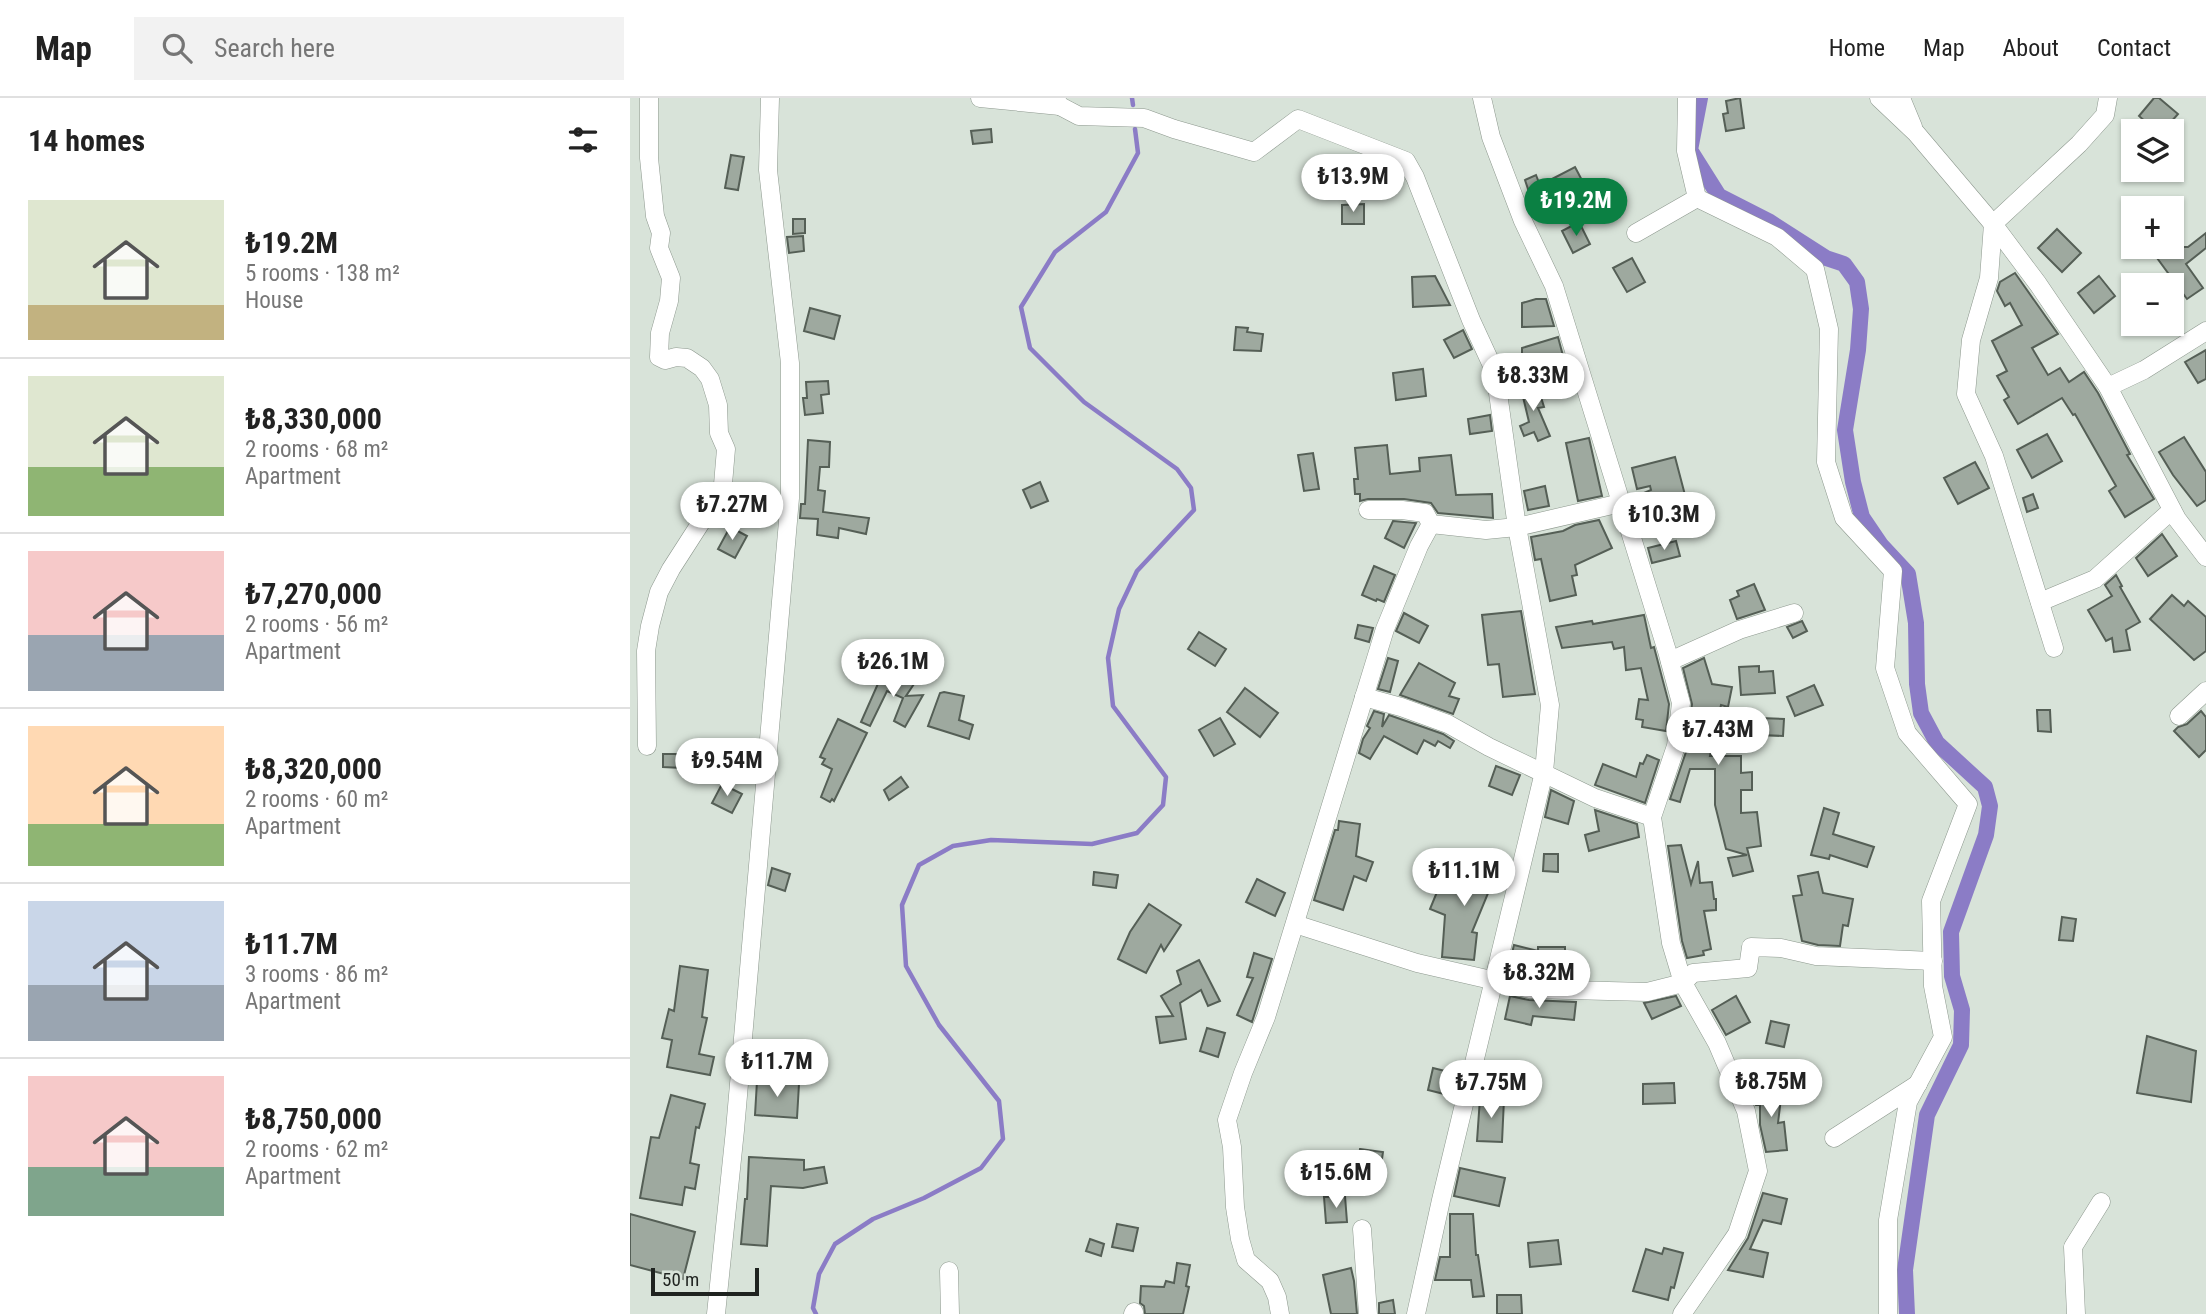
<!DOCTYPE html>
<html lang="en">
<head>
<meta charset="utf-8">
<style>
	body { margin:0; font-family:"Roboto Condensed",sans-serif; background:#f2f2f2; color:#222; height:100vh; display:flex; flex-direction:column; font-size:26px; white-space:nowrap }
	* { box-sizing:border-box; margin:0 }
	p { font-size:23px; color:#767676 }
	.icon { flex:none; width:38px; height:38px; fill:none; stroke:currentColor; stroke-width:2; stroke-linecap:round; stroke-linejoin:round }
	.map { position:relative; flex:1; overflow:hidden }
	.sheet { display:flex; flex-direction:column; background:#fff; width:630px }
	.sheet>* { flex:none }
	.fabs { position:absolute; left:1491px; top:21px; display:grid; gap:14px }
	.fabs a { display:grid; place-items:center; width:63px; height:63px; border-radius:0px; background:#fff; box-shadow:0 2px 5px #0004; font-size:35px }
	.scale { position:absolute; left:21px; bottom:18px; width:108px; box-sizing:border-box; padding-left:7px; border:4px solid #1f2320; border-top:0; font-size:19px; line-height:24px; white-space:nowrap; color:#1f2320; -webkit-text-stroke:5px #d8e3d9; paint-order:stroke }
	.price { position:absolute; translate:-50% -60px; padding:0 16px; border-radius:24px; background:#fff; color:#222; font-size:23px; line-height:46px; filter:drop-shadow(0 2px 4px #0008) }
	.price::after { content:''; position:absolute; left:50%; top:42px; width:21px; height:16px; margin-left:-10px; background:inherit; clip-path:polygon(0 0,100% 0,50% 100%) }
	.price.current { background:#0b8043; color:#fff }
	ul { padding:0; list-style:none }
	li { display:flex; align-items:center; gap:21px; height:175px; padding:0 28px }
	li+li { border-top:2px solid #e0e0e0 }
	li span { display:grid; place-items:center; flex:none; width:196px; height:140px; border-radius:0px; color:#555 }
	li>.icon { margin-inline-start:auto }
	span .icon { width:84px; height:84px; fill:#fffc; stroke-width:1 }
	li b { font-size:30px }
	h2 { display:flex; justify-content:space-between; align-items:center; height:84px; padding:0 28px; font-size:30px }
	header { display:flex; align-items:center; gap:42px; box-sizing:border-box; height:98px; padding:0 35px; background:#fff; border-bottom:2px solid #e0e0e0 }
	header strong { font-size:33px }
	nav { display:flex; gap:38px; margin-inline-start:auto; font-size:24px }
	.search { width:490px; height:63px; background:#f2f2f2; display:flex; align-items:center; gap:18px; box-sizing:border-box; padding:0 24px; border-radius:0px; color:#767676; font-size:26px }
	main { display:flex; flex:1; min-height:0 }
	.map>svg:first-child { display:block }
</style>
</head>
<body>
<header>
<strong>Map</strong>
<div class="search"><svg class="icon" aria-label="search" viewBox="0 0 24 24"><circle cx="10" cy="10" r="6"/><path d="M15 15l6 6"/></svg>Search here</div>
<nav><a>Home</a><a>Map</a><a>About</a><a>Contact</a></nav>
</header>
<main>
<section class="sheet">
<h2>14 homes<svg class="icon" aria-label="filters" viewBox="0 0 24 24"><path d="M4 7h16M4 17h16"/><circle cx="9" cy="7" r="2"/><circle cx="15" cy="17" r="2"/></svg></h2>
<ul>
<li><span style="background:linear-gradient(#dfe7d0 75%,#c2b280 0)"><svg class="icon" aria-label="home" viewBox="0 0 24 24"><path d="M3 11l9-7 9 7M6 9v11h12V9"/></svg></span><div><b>₺19.2M</b><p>5 rooms · 138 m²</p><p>House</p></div></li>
<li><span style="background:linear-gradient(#dfe7d0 65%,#8fb573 0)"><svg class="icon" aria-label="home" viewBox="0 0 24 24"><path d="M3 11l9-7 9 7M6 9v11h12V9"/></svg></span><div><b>₺8,330,000</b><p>2 rooms · 68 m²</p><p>Apartment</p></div></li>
<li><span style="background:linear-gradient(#f6c9c9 60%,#9aa5b1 0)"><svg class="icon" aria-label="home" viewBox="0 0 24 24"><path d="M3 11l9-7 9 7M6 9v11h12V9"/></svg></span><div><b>₺7,270,000</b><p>2 rooms · 56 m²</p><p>Apartment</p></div></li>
<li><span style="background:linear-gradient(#ffd9b3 70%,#8fb573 0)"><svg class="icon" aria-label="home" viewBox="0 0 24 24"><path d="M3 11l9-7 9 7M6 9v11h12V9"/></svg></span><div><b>₺8,320,000</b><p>2 rooms · 60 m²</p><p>Apartment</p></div></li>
<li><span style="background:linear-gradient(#c9d6e8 60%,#9aa5b1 0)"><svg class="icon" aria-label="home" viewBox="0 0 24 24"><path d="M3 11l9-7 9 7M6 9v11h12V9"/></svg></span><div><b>₺11.7M</b><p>3 rooms · 86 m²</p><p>Apartment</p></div></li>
<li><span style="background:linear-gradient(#f6c9c9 65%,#7fa58c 0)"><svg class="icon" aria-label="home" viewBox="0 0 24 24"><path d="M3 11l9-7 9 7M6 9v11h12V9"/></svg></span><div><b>₺8,750,000</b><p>2 rooms · 62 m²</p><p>Apartment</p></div></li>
</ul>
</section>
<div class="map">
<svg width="1576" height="1216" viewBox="0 0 1576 1216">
	<rect width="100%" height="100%" fill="#d8e3d9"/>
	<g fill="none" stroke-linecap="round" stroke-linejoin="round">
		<g stroke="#8b7cc6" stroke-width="4.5">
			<polyline points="502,0 503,7"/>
			<polyline points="186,1216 183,1210 189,1176 205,1146 243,1121 294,1100 351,1070 373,1041 369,1003 309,927 276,868 272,807 289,767 323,748 361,742 462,746 507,735 533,707 536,679 483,608 478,560 489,511 507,473 564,412 561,390 547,371 454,304 400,250 391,209 425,154 476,114 508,55 505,31"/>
		</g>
		<polyline stroke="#8b7cc6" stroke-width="16" points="1070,0 1060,52 1089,98 1140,124 1196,160 1214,166 1227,184 1231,211 1228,252 1215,332 1223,384 1232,419 1251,447 1278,476 1286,525 1287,586 1291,615 1307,645 1355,689 1360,708 1356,737 1321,834 1322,878 1332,912 1331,947 1297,1017 1275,1172 1277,1216"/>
	</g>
	<g fill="#9ea99f" stroke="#555f56" stroke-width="2">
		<polygon points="1110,0 1114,30 1096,33 1093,16 1098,15 1096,3"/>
		<polygon points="1524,0 1529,0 1548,16 1533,33 1526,33 1509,18"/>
		<polygon points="361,31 362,44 343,46 341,33"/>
		<polygon points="101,57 114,59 108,92 95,90"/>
		<polygon points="945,69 955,88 932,100 922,81"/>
		<polygon points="906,77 911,90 899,94 895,82"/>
		<polygon points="734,106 734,126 712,126 712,107"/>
		<polygon points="163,121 175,121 175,135 163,136"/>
		<polygon points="949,124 960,146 943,155 932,133"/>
		<polygon points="1427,131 1451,155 1432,174 1408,150"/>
		<polygon points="1576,135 1576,150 1556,166 1573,190 1557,201 1519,149 1558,149"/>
		<polygon points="173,138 174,153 159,155 157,139"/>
		<polygon points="1002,160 1015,184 997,194 983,170"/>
		<polygon points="1385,175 1428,236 1402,250 1418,277 1430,270 1439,284 1454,274 1468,295 1500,356 1497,357 1524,401 1495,419 1479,393 1486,388 1445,316 1443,317 1432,300 1388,326 1374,302 1379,299 1367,278 1377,273 1362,243 1392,227 1380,205 1375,208 1367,193 1370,184"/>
		<polygon points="805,178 820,207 783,209 782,179"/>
		<polygon points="1469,178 1485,198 1464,215 1448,195"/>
		<polygon points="906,201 916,201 924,228 892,229 892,205"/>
		<polygon points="180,210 210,218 204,241 174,233"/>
		<polygon points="606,229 618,230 617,234 633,236 631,253 604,252"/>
		<polygon points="833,232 842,251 824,260 814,242"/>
		<polygon points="928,239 936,269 905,269 893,273 895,279 883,282 879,269 891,265 892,269 892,250"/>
		<polygon points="1576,252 1576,281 1568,285 1555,264"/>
		<polygon points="793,271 796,298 766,302 763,275"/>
		<polygon points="895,280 903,298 910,296 914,309 908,310 920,338 908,343 904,334 894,338 890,328 899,324 889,282"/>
		<polygon points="198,283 199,296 191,297 193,315 175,317 173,300 177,300 176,284"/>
		<polygon points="860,317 862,333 840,336 838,321"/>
		<polygon points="1417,336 1432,363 1402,380 1387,352"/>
		<polygon points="1554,339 1576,374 1576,402 1567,408 1543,377 1529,354"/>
		<polygon points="959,340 972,398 948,403 936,345"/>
		<polygon points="178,342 200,344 199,369 190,369 188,392 195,393 193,414 239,420 236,436 209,430 208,440 187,437 188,421 170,420 171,406 175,406"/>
		<polygon points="757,347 760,376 790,373 789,360 821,357 826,397 862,396 863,420 808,415 801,405 774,401 738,401 730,403 730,396 725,396 724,381 728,381 725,350"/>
		<polygon points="683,355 689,391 674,393 668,357"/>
		<polygon points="1045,359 1055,397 1012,408 1009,397 1021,392 1020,388 1007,391 1002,370"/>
		<polygon points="1345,364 1359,390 1328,406 1314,380"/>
		<polygon points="410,384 418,403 401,410 393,392"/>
		<polygon points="915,388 919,408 898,412 894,393"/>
		<polygon points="1403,396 1408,410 1397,414 1393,400"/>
		<polygon points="969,422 982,450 945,467 947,477 942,478 946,497 920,503 911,461 905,462 901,439 933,433 945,427"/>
		<polygon points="763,423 786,425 774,450 755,440"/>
		<polygon points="100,429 117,438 105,460 88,451"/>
		<polygon points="1532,436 1547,458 1518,478 1506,460"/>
		<polygon points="1046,443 1050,458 1022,465 1018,450"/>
		<polygon points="744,468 765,477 754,504 747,501 746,503 732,497"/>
		<polygon points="1486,477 1492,488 1490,489 1510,524 1496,532 1500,552 1484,554 1482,540 1476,543 1458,512 1482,498 1475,487"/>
		<polygon points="1124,486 1135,512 1107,521 1100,502 1109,498 1107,493"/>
		<polygon points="1542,497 1554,508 1558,503 1576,519 1576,553 1564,562 1520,521"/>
		<polygon points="891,513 905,596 873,599 869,566 858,567 852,517"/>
		<polygon points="774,515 798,528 789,545 766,533"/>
		<polygon points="1014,517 1021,550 1024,549 1039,606 1036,633 1012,629 1013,622 1006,621 1009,601 1018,602 1011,570 996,572 994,549 984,551 982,544 932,550 926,529 962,523 963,526"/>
		<polygon points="1172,523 1177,533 1163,540 1157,529"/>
		<polygon points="728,527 743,530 739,544 725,540"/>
		<polygon points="569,534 596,551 585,568 558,551"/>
		<polygon points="758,560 768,563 760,594 748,591"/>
		<polygon points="1074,560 1082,586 1102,589 1098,609 1091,607 1080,658 1111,658 1111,675 1122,674 1122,692 1111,692 1111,715 1127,714 1131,748 1117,750 1123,773 1103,778 1098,760 1117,757 1096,751 1085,707 1085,671 1060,671 1050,704 1040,701 1057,651 1062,606 1053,570"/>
		<polygon points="789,565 825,585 819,598 829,601 823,616 770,597"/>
		<polygon points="1129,568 1129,574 1143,573 1145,595 1111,597 1109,569"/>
		<polygon points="254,572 284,586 276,598 293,597 275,629 264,623 273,600 257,593 240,628 231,624"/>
		<polygon points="1184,587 1193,607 1165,618 1157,599"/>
		<polygon points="615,590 648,615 630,639 597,614"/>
		<polygon points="314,594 334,598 329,622 343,627 339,641 298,628 310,595"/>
		<polygon points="1407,612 1420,612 1421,634 1408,633"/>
		<polygon points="744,613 754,616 752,629 759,617 813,636 824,643 820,650 808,643 805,648 794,642 787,656 754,638 740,661 729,655 733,641 740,630 737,628"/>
		<polygon points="1571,613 1576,619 1576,652 1569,659 1544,633 1548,629 1557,626"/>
		<polygon points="590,620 605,646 584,658 569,632"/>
		<polygon points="1130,620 1154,621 1153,638 1129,637"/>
		<polygon points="208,621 237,635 204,703 202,701 200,704 191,699 202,671 192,666 195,661 190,659"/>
		<polygon points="33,656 52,656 52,670 33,669"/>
		<polygon points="1017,657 1029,662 1015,705 965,687 973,666 1006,679 1010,665 1013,666"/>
		<polygon points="866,668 890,677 882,697 859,688"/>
		<polygon points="271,679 278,689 259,702 254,692"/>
		<polygon points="92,686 112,696 102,715 82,705"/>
		<polygon points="921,692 944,703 938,726 915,719"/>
		<polygon points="1194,710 1209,715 1203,736 1244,749 1237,769 1200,757 1199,761 1181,757"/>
		<polygon points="965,712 1007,726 1009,739 959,753 955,737 969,733"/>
		<polygon points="709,723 730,726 726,758 743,764 736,783 724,778 713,812 684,802 705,732 708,732"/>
		<polygon points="1051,747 1061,786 1068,763 1070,785 1082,784 1084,801 1086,801 1086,812 1074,813 1081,851 1073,853 1074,857 1057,860 1052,843 1038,748"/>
		<polygon points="914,756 928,756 928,774 913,773"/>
		<polygon points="837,758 867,767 861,788 842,834 847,835 844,862 812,859 815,817 800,811 809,789 825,795"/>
		<polygon points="142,770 160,776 155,793 138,787"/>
		<polygon points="464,774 488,777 486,790 463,787"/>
		<polygon points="1188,774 1193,795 1223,801 1218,828 1213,827 1210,848 1188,847 1172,843 1163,798 1172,797 1168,778"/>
		<polygon points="627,781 655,795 645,818 616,804"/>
		<polygon points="519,806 551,827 534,853 531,847 516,875 488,861 500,834"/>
		<polygon points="1432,819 1446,821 1443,843 1429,842"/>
		<polygon points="884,847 908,853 908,849 935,849 935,877 891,877 878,872"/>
		<polygon points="624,855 642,861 622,924 607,917 623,880 617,879"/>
		<polygon points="569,862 590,903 578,908 571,892 550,905 556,941 530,945 526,919 543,918 531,898 551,886 547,873"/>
		<polygon points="50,868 78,872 72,919 77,920 69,956 84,959 80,977 37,969 42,942 32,940 39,911 44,913"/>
		<polygon points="880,898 899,902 946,904 944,922 903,918 901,927 875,921"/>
		<polygon points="1046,898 1051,908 1022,921 1014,905"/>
		<polygon points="1106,898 1120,924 1096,937 1082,912"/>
		<polygon points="1141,923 1159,927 1154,949 1136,945"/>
		<polygon points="577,930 595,935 588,959 570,953"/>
		<polygon points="1517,938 1566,953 1561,1004 1507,995"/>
		<polygon points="803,970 827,976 822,998 798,992"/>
		<polygon points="127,983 169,986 167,1020 125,1017"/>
		<polygon points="1044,985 1045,1005 1013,1006 1013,986"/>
		<polygon points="1130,990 1150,990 1151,1000 1148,1025 1154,1024 1157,1052 1136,1054 1130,1027 1130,1007 1126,1007 1120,995 1130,996"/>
		<polygon points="41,997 75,1006 69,1030 66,1029 60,1065 69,1067 65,1091 55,1089 52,1107 10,1100 21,1039 29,1040"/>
		<polygon points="850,1000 874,1001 872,1044 847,1043"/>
		<polygon points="730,1051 753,1054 749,1081 726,1077"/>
		<polygon points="119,1059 174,1062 174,1072 194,1069 197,1085 173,1090 141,1088 137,1148 111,1146 115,1101 117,1101"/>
		<polygon points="830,1070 875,1080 869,1108 824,1098"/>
		<polygon points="1133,1095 1157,1101 1151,1126 1133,1122 1120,1151 1138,1155 1133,1179 1098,1172 1118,1140"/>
		<polygon points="715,1098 717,1124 696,1125 694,1099"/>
		<polygon points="0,1116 65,1134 53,1181 0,1167"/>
		<polygon points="820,1116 843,1116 846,1157 848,1157 854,1198 843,1199 841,1182 805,1182 810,1159 820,1159"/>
		<polygon points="487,1126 508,1130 503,1153 482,1149"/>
		<polygon points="460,1141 474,1146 471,1158 456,1153"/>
		<polygon points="928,1142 931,1166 900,1169 898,1145"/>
		<polygon points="1034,1150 1053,1155 1044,1190 1041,1189 1038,1202 1003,1193 1016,1151 1032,1156"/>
		<polygon points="547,1165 560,1167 556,1188 559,1189 553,1216 515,1216 514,1208 510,1205 511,1188 534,1189 536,1183 544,1185"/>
		<polygon points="721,1170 724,1183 727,1216 701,1216 693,1177"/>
		<polygon points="867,1197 891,1197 892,1216 867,1216"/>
		<polygon points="763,1202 765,1216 749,1216 749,1205"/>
	</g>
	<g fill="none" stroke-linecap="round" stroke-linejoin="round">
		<g stroke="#8d988e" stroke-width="19">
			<g id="minor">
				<polyline points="350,0 430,8"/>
				<polyline points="425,0 430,8 449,18 514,20 544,31 624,54 668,21 776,63 785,79 841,222 865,274 887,429 920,607 914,674 811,1102 786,1216"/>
				<polyline points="852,0 861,39 893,123 924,188 1037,553 1051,605 1046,648 1022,719 1041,845 1053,885 1087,945 1116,1013 1128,1073 1107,1136 1052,1216"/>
				<polyline points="1249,0 1286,35 1363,126 1408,186 1478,289 1547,421 1576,459"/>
				<polyline points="1271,0 1283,29"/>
				<polyline points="1067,100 1147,139 1185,171 1199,231 1196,364 1214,420 1263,473 1255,570 1277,635 1338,706 1301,803 1303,888 1313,939 1278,1004 1258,1122 1258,1216"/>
				<polyline points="1006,135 1067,100 1056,53 1057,0"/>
				<polyline points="1478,289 1514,272 1576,233"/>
				<polyline points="738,412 772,412 795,415 801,426 856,432 887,429 991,405"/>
				<polyline points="1410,504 1465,481 1542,412"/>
				<polyline points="1424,550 1364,358 1336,296 1341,242 1359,180 1363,126 1449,46 1475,17 1478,0"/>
				<polyline points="1040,563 1109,532 1164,515"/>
				<polyline points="734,599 771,609 818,626 859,649 965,700 1022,719"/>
				<polyline points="1549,618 1576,593"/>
				<polyline points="17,648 16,553 20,528 29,494 41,471 77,415 88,405 92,398 96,351 89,335 88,307 80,281 72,270 57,260 46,259 35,262 29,259 30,235 39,203 41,180 29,150 31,135 25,118 19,60 19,0"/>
				<polyline points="665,826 787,865 900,891 1017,894 1053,885 1063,875 1118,870 1121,849 1151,850 1186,858 1303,863"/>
				<polyline points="1204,1040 1288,986"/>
				<polyline points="732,1131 738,1216"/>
				<polyline points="319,1173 320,1216"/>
				<polyline points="86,1216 105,1032 160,400 160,265 138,72 140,0"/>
				<polyline points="503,1216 504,1214"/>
				<polyline points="650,1216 647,1199 640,1183 616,1162 610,1141 605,1109 602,1049 597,1022 613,975 636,919 755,531 789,448 801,426"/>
				<polyline points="1446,1216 1443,1149 1471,1104"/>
			</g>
		</g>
		<use href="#minor" stroke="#fff" stroke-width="18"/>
	</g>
</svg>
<div class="fabs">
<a><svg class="icon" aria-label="layers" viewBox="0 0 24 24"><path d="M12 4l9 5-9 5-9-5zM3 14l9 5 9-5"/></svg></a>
<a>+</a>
<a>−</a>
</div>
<div class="scale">50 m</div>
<b class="price" style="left:723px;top:116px">₺13.9M</b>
<b class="price current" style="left:946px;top:140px">₺19.2M</b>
<b class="price" style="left:903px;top:315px">₺8.33M</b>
<b class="price" style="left:102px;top:444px">₺7.27M</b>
<b class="price" style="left:1034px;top:454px">₺10.3M</b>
<b class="price" style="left:263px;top:601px">₺26.1M</b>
<b class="price" style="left:1088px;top:669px">₺7.43M</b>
<b class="price" style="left:97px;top:700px">₺9.54M</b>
<b class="price" style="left:834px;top:810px">₺11.1M</b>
<b class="price" style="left:909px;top:912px">₺8.32M</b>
<b class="price" style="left:147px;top:1001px">₺11.7M</b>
<b class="price" style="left:1141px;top:1021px">₺8.75M</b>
<b class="price" style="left:861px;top:1022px">₺7.75M</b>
<b class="price" style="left:706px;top:1112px">₺15.6M</b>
</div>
</main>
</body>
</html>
